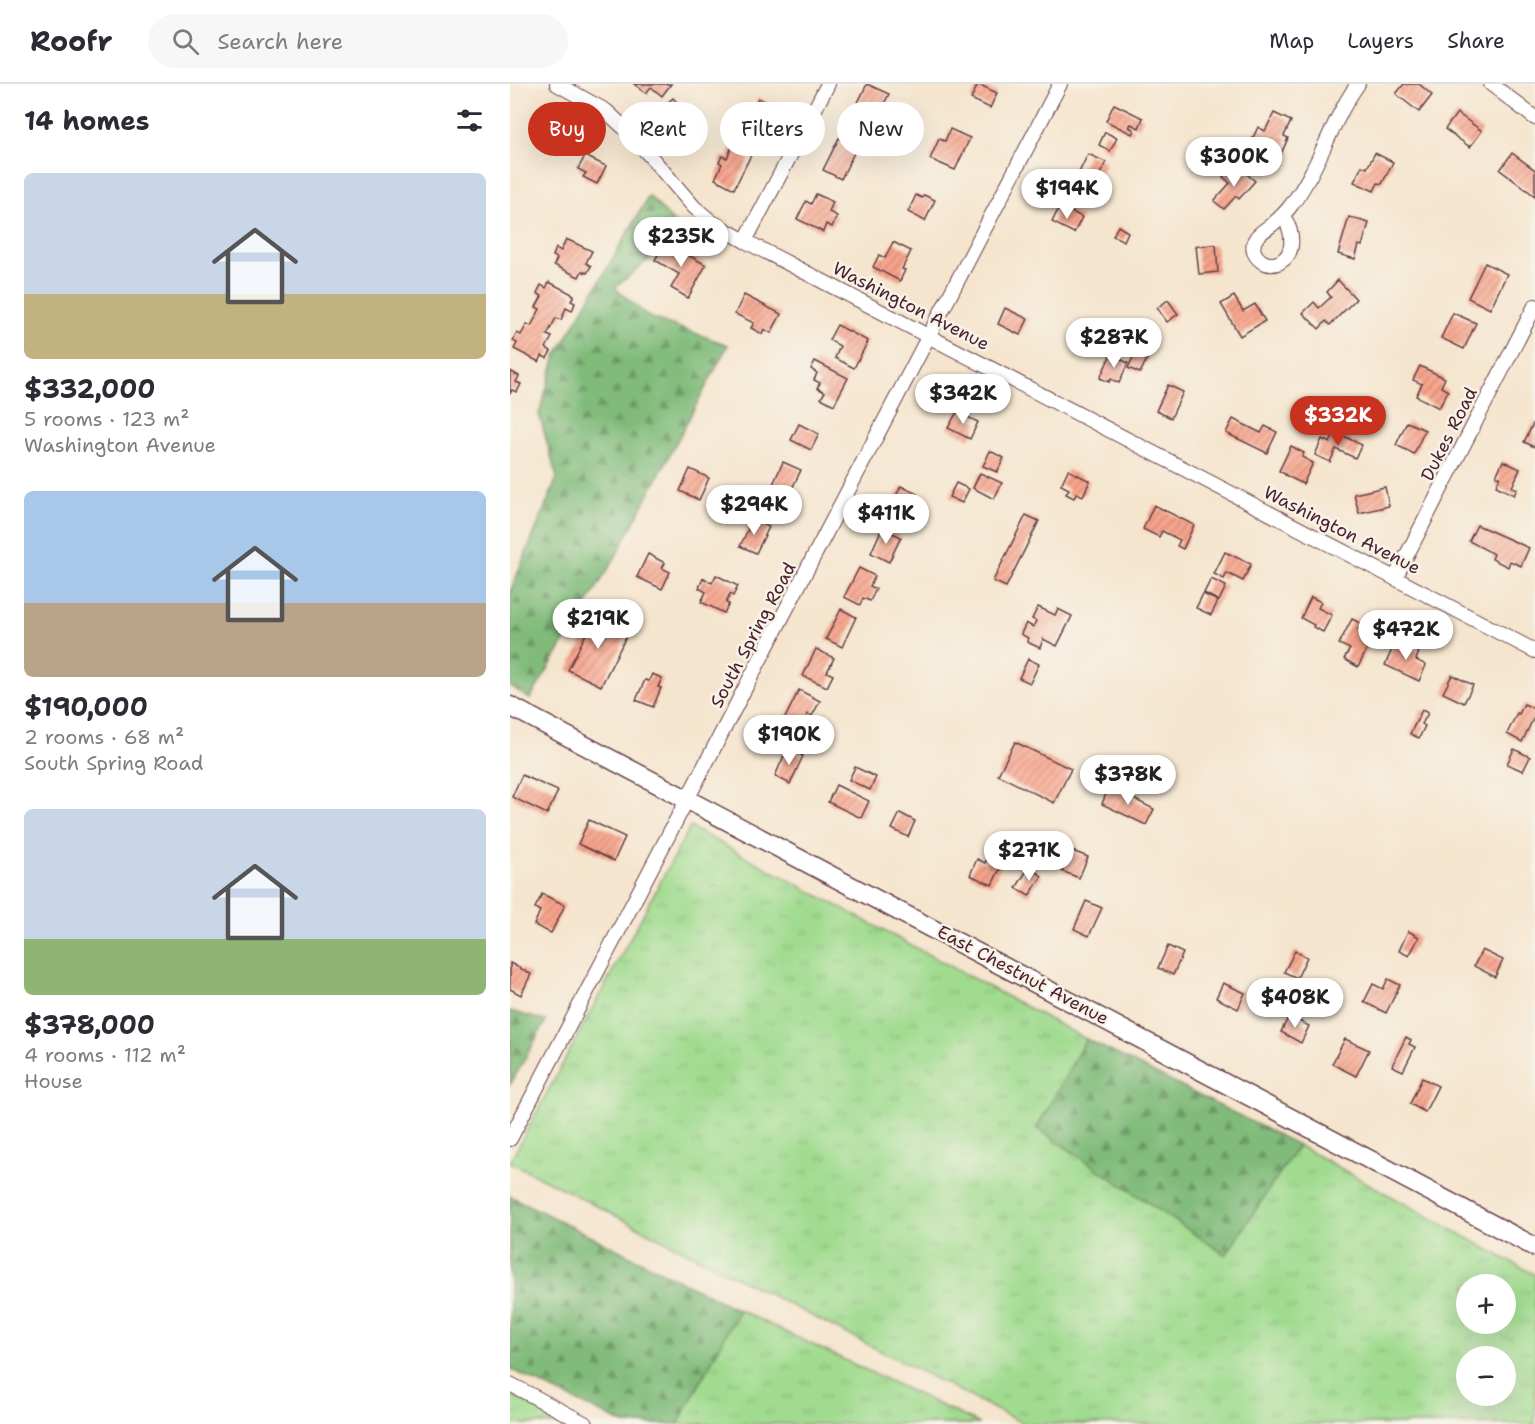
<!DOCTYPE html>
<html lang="en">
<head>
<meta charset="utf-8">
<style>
	body { margin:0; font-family:"Shantell Sans",sans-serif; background:#f7f7f7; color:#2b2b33; height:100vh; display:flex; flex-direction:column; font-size:22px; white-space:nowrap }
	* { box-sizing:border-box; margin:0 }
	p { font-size:20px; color:#7c7c81 }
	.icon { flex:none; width:33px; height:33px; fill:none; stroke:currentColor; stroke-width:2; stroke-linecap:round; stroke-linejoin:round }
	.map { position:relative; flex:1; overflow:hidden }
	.panel { display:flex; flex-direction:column; background:#fff; width:510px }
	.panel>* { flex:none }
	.guide { position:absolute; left:18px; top:18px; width:570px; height:54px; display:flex; gap:12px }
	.buttons { position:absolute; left:946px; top:1190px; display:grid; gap:12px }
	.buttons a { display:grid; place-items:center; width:60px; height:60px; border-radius:50%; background:#fff; box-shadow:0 6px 24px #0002; font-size:30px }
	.price { position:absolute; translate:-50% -51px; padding:0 14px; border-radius:21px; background:#fff; color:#222; font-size:20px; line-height:39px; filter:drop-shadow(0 2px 3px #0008) }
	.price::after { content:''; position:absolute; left:50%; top:36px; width:18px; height:14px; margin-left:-9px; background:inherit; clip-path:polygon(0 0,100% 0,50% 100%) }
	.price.current { background:#c8321e; color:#fff }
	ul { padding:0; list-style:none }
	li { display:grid; align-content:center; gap:12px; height:318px; padding:0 24px }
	li span { display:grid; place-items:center; height:186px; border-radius:9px; color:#555 }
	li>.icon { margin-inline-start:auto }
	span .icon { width:108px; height:108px; fill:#fffc; stroke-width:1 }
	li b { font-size:26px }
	h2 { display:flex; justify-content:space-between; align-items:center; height:72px; padding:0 24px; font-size:26px }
	.chip { padding:0 21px; border-radius:27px; background:#fff; box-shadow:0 6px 24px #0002; font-size:21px; line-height:54px }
	.chip.current { background:#c8321e; color:#fff }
	header { display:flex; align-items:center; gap:36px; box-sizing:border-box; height:84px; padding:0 30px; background:#fff; border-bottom:2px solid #e1e1e2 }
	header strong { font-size:28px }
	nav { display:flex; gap:33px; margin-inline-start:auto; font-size:21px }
	.search { width:420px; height:54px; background:#f7f7f7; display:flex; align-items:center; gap:15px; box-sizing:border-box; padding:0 21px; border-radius:33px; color:#7c7c81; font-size:22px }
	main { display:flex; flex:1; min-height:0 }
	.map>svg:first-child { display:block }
</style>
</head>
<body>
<header>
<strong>Roofr</strong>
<div class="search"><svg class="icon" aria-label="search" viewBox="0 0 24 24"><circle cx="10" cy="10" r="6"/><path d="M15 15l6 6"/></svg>Search here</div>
<nav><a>Map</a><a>Layers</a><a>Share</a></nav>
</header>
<main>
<section class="panel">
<h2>14 homes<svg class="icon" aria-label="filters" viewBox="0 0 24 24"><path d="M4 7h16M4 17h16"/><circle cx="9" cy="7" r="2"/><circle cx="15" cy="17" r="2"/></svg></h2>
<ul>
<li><span style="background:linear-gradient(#c9d6e8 65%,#c2b280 0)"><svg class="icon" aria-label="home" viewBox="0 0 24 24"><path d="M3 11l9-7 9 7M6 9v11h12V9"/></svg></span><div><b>$332,000</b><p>5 rooms · 123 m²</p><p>Washington Avenue</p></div></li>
<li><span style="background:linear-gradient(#a9c7e8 60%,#b9a48a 0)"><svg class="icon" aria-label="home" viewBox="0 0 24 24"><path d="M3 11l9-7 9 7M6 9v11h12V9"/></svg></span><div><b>$190,000</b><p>2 rooms · 68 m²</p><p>South Spring Road</p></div></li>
<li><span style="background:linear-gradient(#c9d6e8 70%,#8fb573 0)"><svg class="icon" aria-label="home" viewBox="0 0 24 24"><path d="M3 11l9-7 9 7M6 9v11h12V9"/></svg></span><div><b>$378,000</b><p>4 rooms · 112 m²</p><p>House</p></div></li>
</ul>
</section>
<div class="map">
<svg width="1025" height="1340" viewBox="0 0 1025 1340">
	<defs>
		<pattern id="grass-tufts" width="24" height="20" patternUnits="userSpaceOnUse" patternTransform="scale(1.5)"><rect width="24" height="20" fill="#a0db8f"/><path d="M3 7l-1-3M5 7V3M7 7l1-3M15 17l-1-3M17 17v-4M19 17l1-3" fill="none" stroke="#8bbc7c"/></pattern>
		<pattern id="forest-firs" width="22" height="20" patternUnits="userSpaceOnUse" patternTransform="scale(1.5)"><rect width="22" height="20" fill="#80bb7a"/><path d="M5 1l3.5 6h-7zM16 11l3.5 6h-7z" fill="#6b9764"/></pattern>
		<pattern id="building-hatch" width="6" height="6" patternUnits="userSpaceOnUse" patternTransform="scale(1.5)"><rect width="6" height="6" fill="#f8a48c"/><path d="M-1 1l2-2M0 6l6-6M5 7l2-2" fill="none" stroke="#cb8573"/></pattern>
	</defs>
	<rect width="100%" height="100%" fill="#f7f3e8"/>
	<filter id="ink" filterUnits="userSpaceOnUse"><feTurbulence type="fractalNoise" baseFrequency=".0167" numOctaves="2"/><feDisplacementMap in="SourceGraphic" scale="12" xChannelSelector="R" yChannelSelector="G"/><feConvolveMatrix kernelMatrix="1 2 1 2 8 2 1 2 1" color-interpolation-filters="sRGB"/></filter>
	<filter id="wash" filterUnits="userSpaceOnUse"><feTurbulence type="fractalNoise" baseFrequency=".008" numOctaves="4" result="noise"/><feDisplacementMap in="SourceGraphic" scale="24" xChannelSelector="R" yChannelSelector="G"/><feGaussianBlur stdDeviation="1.35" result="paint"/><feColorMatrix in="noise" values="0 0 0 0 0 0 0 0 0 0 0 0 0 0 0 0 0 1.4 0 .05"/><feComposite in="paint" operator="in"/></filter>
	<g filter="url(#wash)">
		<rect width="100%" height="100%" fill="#f5e5ce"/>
		<g fill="url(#grass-tufts)" stroke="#757d5d" stroke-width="1.5" fill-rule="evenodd">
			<path d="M180 743 576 955 527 1044 716 1171 788 1061 1025 1191V1340H514L0 1078ZM957 1200H996V1239H957ZM957 1272H996V1311H957Z"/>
			<polygon points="229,1226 470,1340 168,1340"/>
			<polygon points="0,1310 58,1340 0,1340"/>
		</g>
		<g fill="url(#forest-firs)" stroke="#656d52" stroke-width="1.5">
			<polygon points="139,112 172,147 105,204 139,233 218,261 106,472 20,615 0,602 0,508 47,394 29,330 46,272"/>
			<polygon points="0,927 36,937 0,1001"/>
			<polygon points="576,955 788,1061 716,1171 527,1044"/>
			<polygon points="0,1112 229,1226 168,1340 114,1340 0,1285"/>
		</g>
		<g id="blocks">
			<g fill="url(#building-hatch)">
				<polygon points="124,0 161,0 152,12 141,3 136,9"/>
				<polygon points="357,0 379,10 369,30 374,33 370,42 343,29"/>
				<polygon points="468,0 487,9 480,24 461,15"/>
				<polygon points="894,0 909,0 922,11 909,28 886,10"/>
				<polygon points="163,14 191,44 176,57 148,27"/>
				<polygon points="248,14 265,22 248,56 229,46 235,33 231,31 237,20 243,24"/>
				<polygon points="604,20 633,34 629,44 621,40 619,43 624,46 622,50 596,37"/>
				<polygon points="764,29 781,37 774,52 778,54 771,70 742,56 748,43 755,47"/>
				<polygon points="947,29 972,47 960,63 935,45"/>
				<polygon points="440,45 460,54 445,86 420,75 429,55 435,57"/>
				<polygon points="595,48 607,54 600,67 589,61"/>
				<polygon points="329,54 347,63 331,95 313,86"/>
				<polygon points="223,60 242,69 224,105 205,95 212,80 209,78 212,72 217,74"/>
				<polygon points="865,69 883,78 872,100 868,99 864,107 844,98 852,82 857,84"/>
				<polygon points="1002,69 1025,86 1025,112 990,86"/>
				<polygon points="578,70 596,78 588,94 592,96 587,106 583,103 580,109 563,101"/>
				<polygon points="75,72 96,82 87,100 73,93 76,89 68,85"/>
				<polygon points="732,86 745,97 729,115 726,112 714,125 704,117 720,99 713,93 719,87 726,93"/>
				<polygon points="306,110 323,118 319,128 327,132 322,143 316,140 313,148 287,135 296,117 301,120"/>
				<polygon points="406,111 412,114 414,111 425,116 415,137 398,128"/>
				<polygon points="550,122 572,133 564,149 542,138"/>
				<polygon points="839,133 859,139 852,162 849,161 845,175 828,170"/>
				<polygon points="608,142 618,148 614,157 603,152"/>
				<polygon points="56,155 82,167 76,179 81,182 77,189 72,187 69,193 44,181 47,174 43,172 46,164 51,167"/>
				<polygon points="155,158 196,181 178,214 161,204 169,190 145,176"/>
				<polygon points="383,158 401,167 392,185 395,186 390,197 363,183 369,171 375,174"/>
				<polygon points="706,161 708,188 689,190 686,162"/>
				<polygon points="975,179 997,190 980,225 958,214"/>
				<polygon points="828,196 846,215 820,241 816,237 809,245 793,229 804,218 809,224 821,213 817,208"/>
				<polygon points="39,198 64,211 61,217 65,219 62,227 56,224 51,236 46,234 37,251 42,253 36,264 41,267 37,274 32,272 29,278 4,265 7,259 3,257 7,249 11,251 17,240 21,242 30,225 26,223 32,212 27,209 31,201 36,204"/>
				<polygon points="234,211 271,230 261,249 254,245 252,250 241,244 244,239 225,230"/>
				<polygon points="724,212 733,227 745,220 755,237 730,252 711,220"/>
				<polygon points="658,216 668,230 657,238 647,224"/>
				<polygon points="495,224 518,235 510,251 488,240"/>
				<polygon points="943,229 966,239 954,265 931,254"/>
				<polygon points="327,241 358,257 344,284 325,274 330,262 319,256"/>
				<polygon points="626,267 638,273 630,289 618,284"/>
				<polygon points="601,270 618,279 609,299 601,295 599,298 590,294"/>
				<polygon points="305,277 338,294 324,321 311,314 315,308 307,304 310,299 304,296 307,289 301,285"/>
				<polygon points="910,282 935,294 931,303 938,307 929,324 906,312 912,300 903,296"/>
				<polygon points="0,287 9,292 6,298 11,300 7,308 2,306 0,310"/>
				<polygon points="658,301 673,308 661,334 646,327"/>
				<polygon points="447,328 468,338 460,355 438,344"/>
				<polygon points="723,335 751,349 755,342 767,348 757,369 716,349"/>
				<polygon points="1025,336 1025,363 1014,358"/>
				<polygon points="897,338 915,346 904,370 886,361"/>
				<polygon points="289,340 309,350 301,366 281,356"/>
				<polygon points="825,348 852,361 845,374 826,365 820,378 805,371 812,355 820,359"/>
				<polygon points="781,362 794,369 792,373 803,379 793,400 775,391 775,390 769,387"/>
				<polygon points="480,367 494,374 487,388 473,382"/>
				<polygon points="993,377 1010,385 1002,403 1007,405 1004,411 986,402 990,393 986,392"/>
				<polygon points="273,378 291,386 277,415 260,407"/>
				<polygon points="180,385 199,394 189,416 170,407"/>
				<polygon points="558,386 580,397 573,412 567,409 564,414 556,410 559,405 551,401"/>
				<polygon points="470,389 492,399 484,415 463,404"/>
				<polygon points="446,399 459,405 452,419 439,413"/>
				<polygon points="391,402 407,410 397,429 404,433 399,443 376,432"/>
				<polygon points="875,403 879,422 849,429 844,410"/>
				<polygon points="644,421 684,441 673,465 667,462 670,456 652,447 649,453 633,445"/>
				<polygon points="516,431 529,437 496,503 483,497"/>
				<polygon points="243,435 259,443 246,469 230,462"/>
				<polygon points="967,441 1019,464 1011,482 1000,477 998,483 982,475 984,470 959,457"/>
				<polygon points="372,444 391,453 379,478 361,469"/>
				<polygon points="715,468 741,480 733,497 717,489 714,495 704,490"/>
				<polygon points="138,470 155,479 152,484 160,488 152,505 127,493"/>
				<polygon points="349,484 365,492 360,502 366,505 360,517 353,514 350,521 334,513"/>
				<polygon points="206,491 228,502 223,512 220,510 216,519 219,520 214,529 191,518 196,508 189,504 193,494 202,499"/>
				<polygon points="701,495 716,502 709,517 694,509"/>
				<polygon points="693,510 708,517 701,531 686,524"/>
				<polygon points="801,513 811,518 808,524 822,531 813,548 803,543 804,541 791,534"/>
				<polygon points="528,523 545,531 548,525 562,532 547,562 533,555 530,564 517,558 518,554 511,550 516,539 523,543 526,537 522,535"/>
				<polygon points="331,525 346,533 332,563 316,555"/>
				<polygon points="86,530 119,547 91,602 58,586"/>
				<polygon points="842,535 852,540 848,546 863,554 848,583 834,575 840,565 829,560"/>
				<polygon points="886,557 909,568 906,576 916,581 909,597 875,581"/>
				<polygon points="306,565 324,574 317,588 323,591 317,603 293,592"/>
				<polygon points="518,575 529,580 520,599 509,594"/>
				<polygon points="142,590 152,594 148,603 151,604 143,623 126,616 135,596 139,597"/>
				<polygon points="942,591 963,601 954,619 933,609"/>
				<polygon points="289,606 310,617 302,632 298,630 288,652 274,645 277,638 274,636"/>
				<polygon points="1014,620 1025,625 1025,631 1012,658 997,650 1007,629 1009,630"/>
				<polygon points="912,626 918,629 912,640 915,642 909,654 900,650"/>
				<polygon points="505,658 561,685 544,719 488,691"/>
				<polygon points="277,665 293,672 280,700 265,692"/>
				<polygon points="1004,665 1020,673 1013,687 997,680"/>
				<polygon points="345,683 366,693 360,706 339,696"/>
				<polygon points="12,691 48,707 37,730 2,713"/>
				<polygon points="326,701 359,717 351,734 318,718"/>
				<polygon points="599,703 644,725 636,741 592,720"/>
				<polygon points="390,729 405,737 398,753 382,745"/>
				<polygon points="79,736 115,753 104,777 68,760"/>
				<polygon points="560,766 578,773 569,794 552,787"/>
				<polygon points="481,767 495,774 482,801 460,791 467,775 475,779"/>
				<polygon points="519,783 532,792 519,812 506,804"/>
				<polygon points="32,810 55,821 41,849 24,841 30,827 25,824"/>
				<polygon points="576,817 592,824 579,852 564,845"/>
				<polygon points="898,847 909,853 899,872 889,867"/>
				<polygon points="658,862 673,869 663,891 648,884"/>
				<polygon points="972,866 993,876 985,893 964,882"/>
				<polygon points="785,867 797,873 787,894 774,888"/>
				<polygon points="0,879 21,890 11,911 0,905"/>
				<polygon points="878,895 890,901 876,929 854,918 863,900 873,905"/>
				<polygon points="713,899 735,909 728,925 706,914"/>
				<polygon points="779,932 799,942 791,959 771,948"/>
				<polygon points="896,953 901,956 899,960 905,963 893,987 882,982"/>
				<polygon points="835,955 859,966 846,992 822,980"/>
				<polygon points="912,994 928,1002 915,1028 900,1020"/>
			</g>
		</g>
	</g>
	<g filter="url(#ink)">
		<use href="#blocks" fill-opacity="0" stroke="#643d43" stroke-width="1.5"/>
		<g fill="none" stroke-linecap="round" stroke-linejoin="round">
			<g stroke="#643d43" stroke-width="16">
				<g id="minor">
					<polyline points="47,0 96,27 121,50 184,123 203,139 235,157 1025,567"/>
					<polyline points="981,0 1025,34"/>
					<path d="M776 137C783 150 785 170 770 178 764 181 759 181 753 178 749 176 746 172 744 168 740 153 754 147 763 140 770 134 777 127 782 120 810 83 821 37 848 0"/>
					<polyline points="235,157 318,0"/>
					<polyline points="885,494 1025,222"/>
					<path d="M0 1055C182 703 367 352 550 0"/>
					<polyline points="0,1300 76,1340"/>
				</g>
			</g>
			<g stroke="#643d43" stroke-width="21">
				<polyline id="tertiary" points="0,622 1025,1163"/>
			</g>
			<use href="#minor" stroke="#fff" stroke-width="14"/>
			<use href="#tertiary" stroke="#fff" stroke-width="18"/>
		</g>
	</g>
	<g text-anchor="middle" stroke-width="5" stroke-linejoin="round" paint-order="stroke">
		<g font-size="18" fill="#4a1f2b" stroke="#f7f3e8">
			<text transform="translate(401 222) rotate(27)" y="6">Washington Avenue</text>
			<text transform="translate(939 350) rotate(-63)" y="6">Dukes Road</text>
			<text transform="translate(832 446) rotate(27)" y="6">Washington Avenue</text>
			<text transform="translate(243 551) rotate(-62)" y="6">South Spring Road</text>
			<text transform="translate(513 891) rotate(28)" y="6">East Chestnut Avenue</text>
		</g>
	</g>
</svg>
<div class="buttons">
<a>+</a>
<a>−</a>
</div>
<b class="price" style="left:724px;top:104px">$300K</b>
<b class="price" style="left:557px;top:136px">$194K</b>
<b class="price" style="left:171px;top:184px">$235K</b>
<b class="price" style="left:604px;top:285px">$287K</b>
<b class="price" style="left:453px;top:341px">$342K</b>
<b class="price current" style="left:828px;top:363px">$332K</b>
<b class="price" style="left:244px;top:452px">$294K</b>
<b class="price" style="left:376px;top:461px">$411K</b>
<b class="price" style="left:88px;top:566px">$219K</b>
<b class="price" style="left:896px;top:577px">$472K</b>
<b class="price" style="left:279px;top:682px">$190K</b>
<b class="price" style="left:618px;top:722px">$378K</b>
<b class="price" style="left:519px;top:798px">$271K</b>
<b class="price" style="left:785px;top:945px">$408K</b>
<div class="guide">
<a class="chip current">Buy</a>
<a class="chip">Rent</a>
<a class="chip">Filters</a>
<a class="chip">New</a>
</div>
</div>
</main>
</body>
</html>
